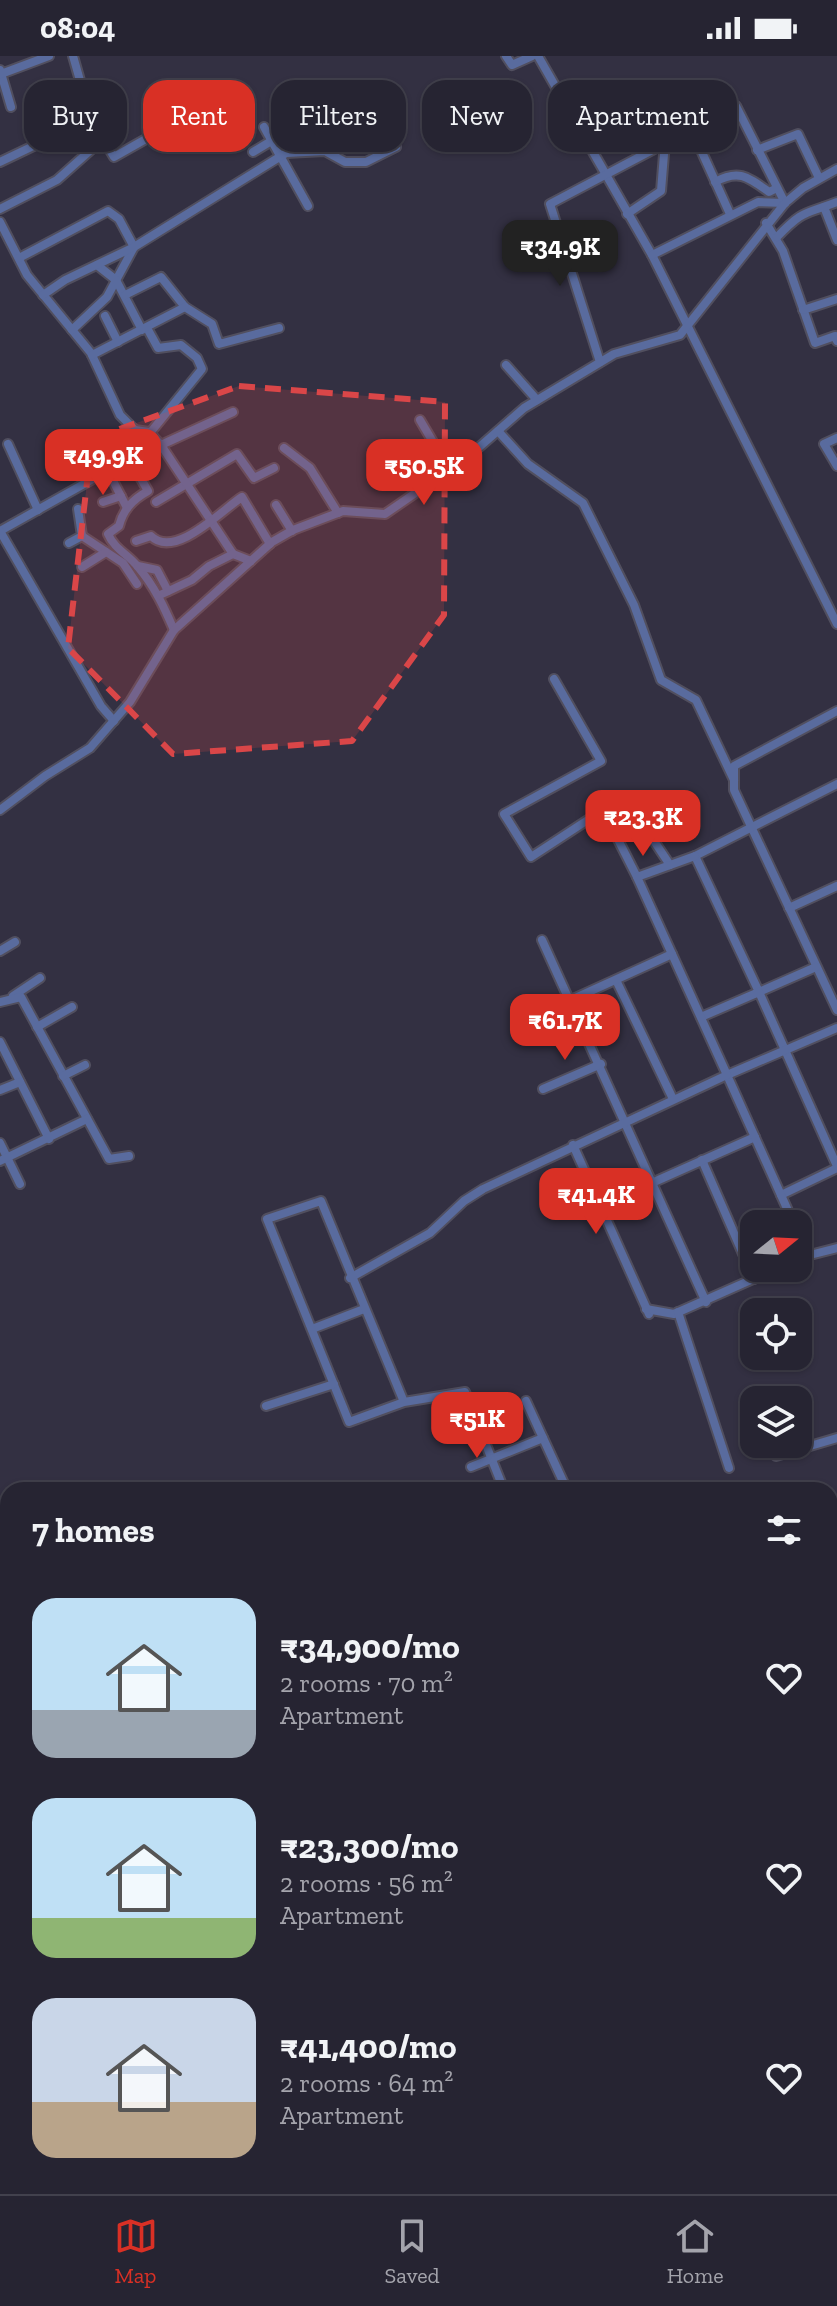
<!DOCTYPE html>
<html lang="en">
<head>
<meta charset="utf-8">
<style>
	body { margin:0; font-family:"Zilla Slab",serif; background:#2e2c3a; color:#f1f3f6; height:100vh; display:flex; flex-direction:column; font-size:30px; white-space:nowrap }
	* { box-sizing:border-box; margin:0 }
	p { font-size:26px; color:#a4a4ac }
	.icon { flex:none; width:44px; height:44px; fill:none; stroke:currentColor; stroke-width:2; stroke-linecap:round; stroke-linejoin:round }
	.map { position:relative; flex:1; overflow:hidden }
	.side { position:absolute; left:0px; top:1426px; width:838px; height:712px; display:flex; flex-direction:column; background:#262432; border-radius:24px 24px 0 0; box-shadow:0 2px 6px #0004,0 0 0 2px #42414d }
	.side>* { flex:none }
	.hud { position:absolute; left:24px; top:24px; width:790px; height:72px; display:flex; gap:16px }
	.needle { width:52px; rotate:72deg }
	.buttons { position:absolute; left:740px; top:1154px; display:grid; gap:16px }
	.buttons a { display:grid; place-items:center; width:72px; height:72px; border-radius:16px; background:#262432; box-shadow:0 2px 6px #0004,0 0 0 2px #42414d; font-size:40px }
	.price { position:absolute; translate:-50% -68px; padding:0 18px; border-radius:16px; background:#d93025; color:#fff; font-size:26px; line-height:52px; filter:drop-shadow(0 2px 4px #0008) }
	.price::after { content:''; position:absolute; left:50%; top:48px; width:24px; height:18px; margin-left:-12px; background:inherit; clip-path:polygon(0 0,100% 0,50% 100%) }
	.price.selected { background:#222; color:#fff }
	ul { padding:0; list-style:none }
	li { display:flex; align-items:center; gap:24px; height:200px; padding:0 32px }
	li span { display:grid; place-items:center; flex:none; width:224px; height:160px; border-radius:24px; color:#555 }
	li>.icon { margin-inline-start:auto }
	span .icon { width:96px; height:96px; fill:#fffc; stroke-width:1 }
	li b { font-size:34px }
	h2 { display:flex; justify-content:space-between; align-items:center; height:96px; padding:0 32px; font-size:34px }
	.tag { padding:0 28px; border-radius:24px; background:#262432; box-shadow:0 2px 6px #0004,0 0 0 2px #42414d; font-size:28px; line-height:72px }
	.tag.selected { background:#d93025; color:#fff }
	.status { display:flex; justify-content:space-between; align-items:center; height:56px; padding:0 40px; background:#262432; direction:ltr }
	.status svg { height:22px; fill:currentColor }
	.dock { display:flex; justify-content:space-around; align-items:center; height:112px; border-top:2px solid #42414d; background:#262432; font-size:22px; color:#a4a4ac }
	.dock a { display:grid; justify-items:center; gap:4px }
	.dock .selected { color:#d93025 }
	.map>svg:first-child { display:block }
</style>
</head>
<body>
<div class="status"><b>08:04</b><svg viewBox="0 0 49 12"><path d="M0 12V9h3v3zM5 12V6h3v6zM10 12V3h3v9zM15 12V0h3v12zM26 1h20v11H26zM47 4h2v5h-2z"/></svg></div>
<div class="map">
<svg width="837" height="2138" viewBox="0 0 837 2138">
	<rect width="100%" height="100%" fill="#333042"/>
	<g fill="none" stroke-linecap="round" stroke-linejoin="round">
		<g stroke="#514f5f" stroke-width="12">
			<g id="minor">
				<polyline points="73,0 91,63 114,101 167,71"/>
				<polyline points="506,0 512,9 532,0"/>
				<polyline points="538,0 652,199 837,568"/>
				<polyline points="0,14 11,51"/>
				<polyline points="1,18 49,0"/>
				<polyline points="264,71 308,150"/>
				<polyline points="691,72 730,158"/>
				<polyline points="757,94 798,78 819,122"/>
				<polyline points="253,96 306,64 313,54 306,39"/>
				<polyline points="0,106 115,51"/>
				<path d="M715 126C739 113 748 121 769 136L775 133"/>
				<polyline points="824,151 837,184"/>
				<polyline points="0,153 57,124 102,84"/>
				<polyline points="627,158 661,135 665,86"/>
				<polyline points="0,166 27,219 91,297 120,359 135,374"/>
				<polyline points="766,167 783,195 815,287 835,280 837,285"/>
				<path d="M777 181C804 153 804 159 837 146"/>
				<polyline points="652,199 758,146 785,147"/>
				<polyline points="19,202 108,155 119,163 134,191 107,241 72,274"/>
				<polyline points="97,209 116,224 142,274"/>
				<polyline points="43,239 65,224 134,191 286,97 325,95 345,106 366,106 396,91"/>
				<polyline points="125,239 161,221 185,251 212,268 219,288 279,272"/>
				<polyline points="803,254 837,243"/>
				<polyline points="105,260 118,286"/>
				<polyline points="147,272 158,292 181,289 197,302 202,313 150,377"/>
				<polyline points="92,299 185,251"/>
				<polyline points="600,306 550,148 736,50 785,147"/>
				<polyline points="506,309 537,344"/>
				<polyline points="420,364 449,413"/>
				<polyline points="498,375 528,408 583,447 634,549 661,624 696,644 734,724"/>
				<polyline points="837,382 824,388 837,410"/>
				<polyline points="8,388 38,454"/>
				<polyline points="161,389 233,356"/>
				<polyline points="284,392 310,412 338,457"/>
				<polyline points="108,415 127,452"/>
				<path d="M140 421 148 435C132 444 123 454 119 470L108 478C115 494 128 498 138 511 155 531 164 551 174 574"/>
				<polyline points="103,446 121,440"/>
				<polyline points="156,446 237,398 254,422 274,412"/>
				<polyline points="276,449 292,475"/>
				<polyline points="0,475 125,405 135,374 149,376 161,389 233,498 251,505"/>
				<polyline points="0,475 101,650 114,665"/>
				<polyline points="82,480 123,507 137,528"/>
				<path d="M136 485 151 480C175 504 223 453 242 441L270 488"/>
				<polyline points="69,487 82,480 78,453"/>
				<polyline points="138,510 157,514 168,535"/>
				<polyline points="82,511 106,496"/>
				<polyline points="160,539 192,524 209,510 233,498"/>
				<polyline points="554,623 601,705 504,758 531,801 603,754 637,821"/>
				<polyline points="837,655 734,710 734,734 837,954"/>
				<polyline points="0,754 45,720 90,692 130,646 174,574 272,486 293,474 343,455 385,458 469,400 524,352 614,298 680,279 785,147 803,132 837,113"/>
				<polyline points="648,776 670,809"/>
				<polyline points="789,852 837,830"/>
				<polyline points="542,884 706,1246"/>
				<polyline points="0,895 15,886"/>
				<polyline points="816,911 759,936 695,800 837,728"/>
				<polyline points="616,924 673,1043"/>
				<polyline points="13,940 40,922"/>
				<polyline points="571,944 672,898"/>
				<polyline points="0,946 21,941 109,1103 129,1100"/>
				<polyline points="701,961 759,936 837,1110"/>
				<polyline points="37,971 72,951"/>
				<polyline points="0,986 49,1083"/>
				<polyline points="63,1020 85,1009"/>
				<polyline points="543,1033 601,1008"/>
				<polyline points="0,1034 20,1026"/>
				<polyline points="0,1087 20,1128"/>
				<polyline points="573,1089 649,1258"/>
				<polyline points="702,1104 754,1223"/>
				<polyline points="0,1105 87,1063"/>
				<polyline points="654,1126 755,1081"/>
				<polyline points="781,1139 837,1112"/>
				<polyline points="794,1168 727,1019 837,972"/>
				<polyline points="798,1176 808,1198"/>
				<polyline points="798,1202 837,1192"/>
				<polyline points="350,1222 430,1177 464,1145 483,1133 727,1019 637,821 695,800"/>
				<polyline points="646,1253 674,1258 778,1212"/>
				<polyline points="678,1256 729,1412"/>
				<polyline points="312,1273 364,1253"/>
				<polyline points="526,1345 567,1434"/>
				<polyline points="404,1346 321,1145 267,1163 349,1366 404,1346 465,1336 504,1434"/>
				<polyline points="266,1350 334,1328"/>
				<polyline points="776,1400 837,1382"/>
				<polyline points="471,1411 543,1382"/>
				<polyline points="830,1483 837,1483"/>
				<polyline points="0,1529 8,1533"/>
				<polyline points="830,1534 837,1531"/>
				<polyline points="830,1595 837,1592"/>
				<polyline points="830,1647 837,1645"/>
				<polyline points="830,1950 837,1948"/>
				<polyline points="830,2025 837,2023"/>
				<polyline points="346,2130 350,2138"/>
				<polyline points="455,2130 458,2138"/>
				<polyline points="509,2130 524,2138"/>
				<polyline points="375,2138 393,2130"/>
				<polyline points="477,2138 495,2130"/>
				<polyline points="686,2138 701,2132"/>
			</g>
		</g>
		<use href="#minor" stroke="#596b9e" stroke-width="8"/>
	</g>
	<path fill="#da4648" fill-opacity="0.2" stroke="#da4648" stroke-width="6" stroke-dasharray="16 10" stroke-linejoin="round" d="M239 330 445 346 444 559 352 685 173 698 68 592 92 383Z"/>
</svg>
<div class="buttons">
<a><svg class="needle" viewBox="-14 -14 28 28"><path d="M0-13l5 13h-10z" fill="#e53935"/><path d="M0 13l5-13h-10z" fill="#a4a4ac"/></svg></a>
<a><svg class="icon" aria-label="locate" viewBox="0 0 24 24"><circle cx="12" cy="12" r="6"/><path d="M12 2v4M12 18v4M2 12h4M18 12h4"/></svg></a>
<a><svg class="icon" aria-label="layers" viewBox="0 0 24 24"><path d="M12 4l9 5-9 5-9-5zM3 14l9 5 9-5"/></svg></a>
</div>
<b class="price selected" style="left:560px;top:232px">₹34.9K</b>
<b class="price" style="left:103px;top:441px">₹49.9K</b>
<b class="price" style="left:424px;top:451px">₹50.5K</b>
<b class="price" style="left:643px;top:802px">₹23.3K</b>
<b class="price" style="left:565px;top:1006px">₹61.7K</b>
<b class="price" style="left:596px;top:1180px">₹41.4K</b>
<b class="price" style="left:477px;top:1404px">₹51K</b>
<div class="hud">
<a class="tag">Buy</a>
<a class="tag selected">Rent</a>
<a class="tag">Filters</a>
<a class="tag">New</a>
<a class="tag">Apartment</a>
</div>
<section class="side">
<h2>7 homes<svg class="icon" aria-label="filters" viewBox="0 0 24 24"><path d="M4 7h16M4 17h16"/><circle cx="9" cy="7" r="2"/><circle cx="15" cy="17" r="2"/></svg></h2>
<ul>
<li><span style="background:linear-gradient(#bfe0f5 70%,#9aa5b1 0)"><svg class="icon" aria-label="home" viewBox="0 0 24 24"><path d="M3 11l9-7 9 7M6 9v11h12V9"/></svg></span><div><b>₹34,900/mo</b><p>2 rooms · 70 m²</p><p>Apartment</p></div><svg class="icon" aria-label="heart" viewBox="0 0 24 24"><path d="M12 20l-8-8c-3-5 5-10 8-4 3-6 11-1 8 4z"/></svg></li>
<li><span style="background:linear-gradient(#bfe0f5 75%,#8fb573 0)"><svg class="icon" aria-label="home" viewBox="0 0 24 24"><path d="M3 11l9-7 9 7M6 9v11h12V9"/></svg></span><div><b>₹23,300/mo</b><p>2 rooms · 56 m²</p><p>Apartment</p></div><svg class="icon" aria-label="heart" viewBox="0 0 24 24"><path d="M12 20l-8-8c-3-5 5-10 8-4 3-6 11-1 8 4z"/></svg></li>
<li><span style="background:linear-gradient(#c9d6e8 65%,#b9a48a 0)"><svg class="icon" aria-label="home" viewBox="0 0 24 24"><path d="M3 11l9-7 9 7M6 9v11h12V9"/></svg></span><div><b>₹41,400/mo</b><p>2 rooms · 64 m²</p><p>Apartment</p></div><svg class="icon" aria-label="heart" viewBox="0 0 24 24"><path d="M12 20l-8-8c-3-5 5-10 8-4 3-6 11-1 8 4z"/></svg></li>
</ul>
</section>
</div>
<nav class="dock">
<a class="selected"><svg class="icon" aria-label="map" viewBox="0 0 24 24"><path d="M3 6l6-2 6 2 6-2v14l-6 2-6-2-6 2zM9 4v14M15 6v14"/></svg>Map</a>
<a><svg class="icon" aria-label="saved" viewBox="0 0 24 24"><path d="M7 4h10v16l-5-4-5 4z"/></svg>Saved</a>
<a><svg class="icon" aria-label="home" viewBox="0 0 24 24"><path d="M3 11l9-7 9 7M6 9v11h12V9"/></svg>Home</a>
</nav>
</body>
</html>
